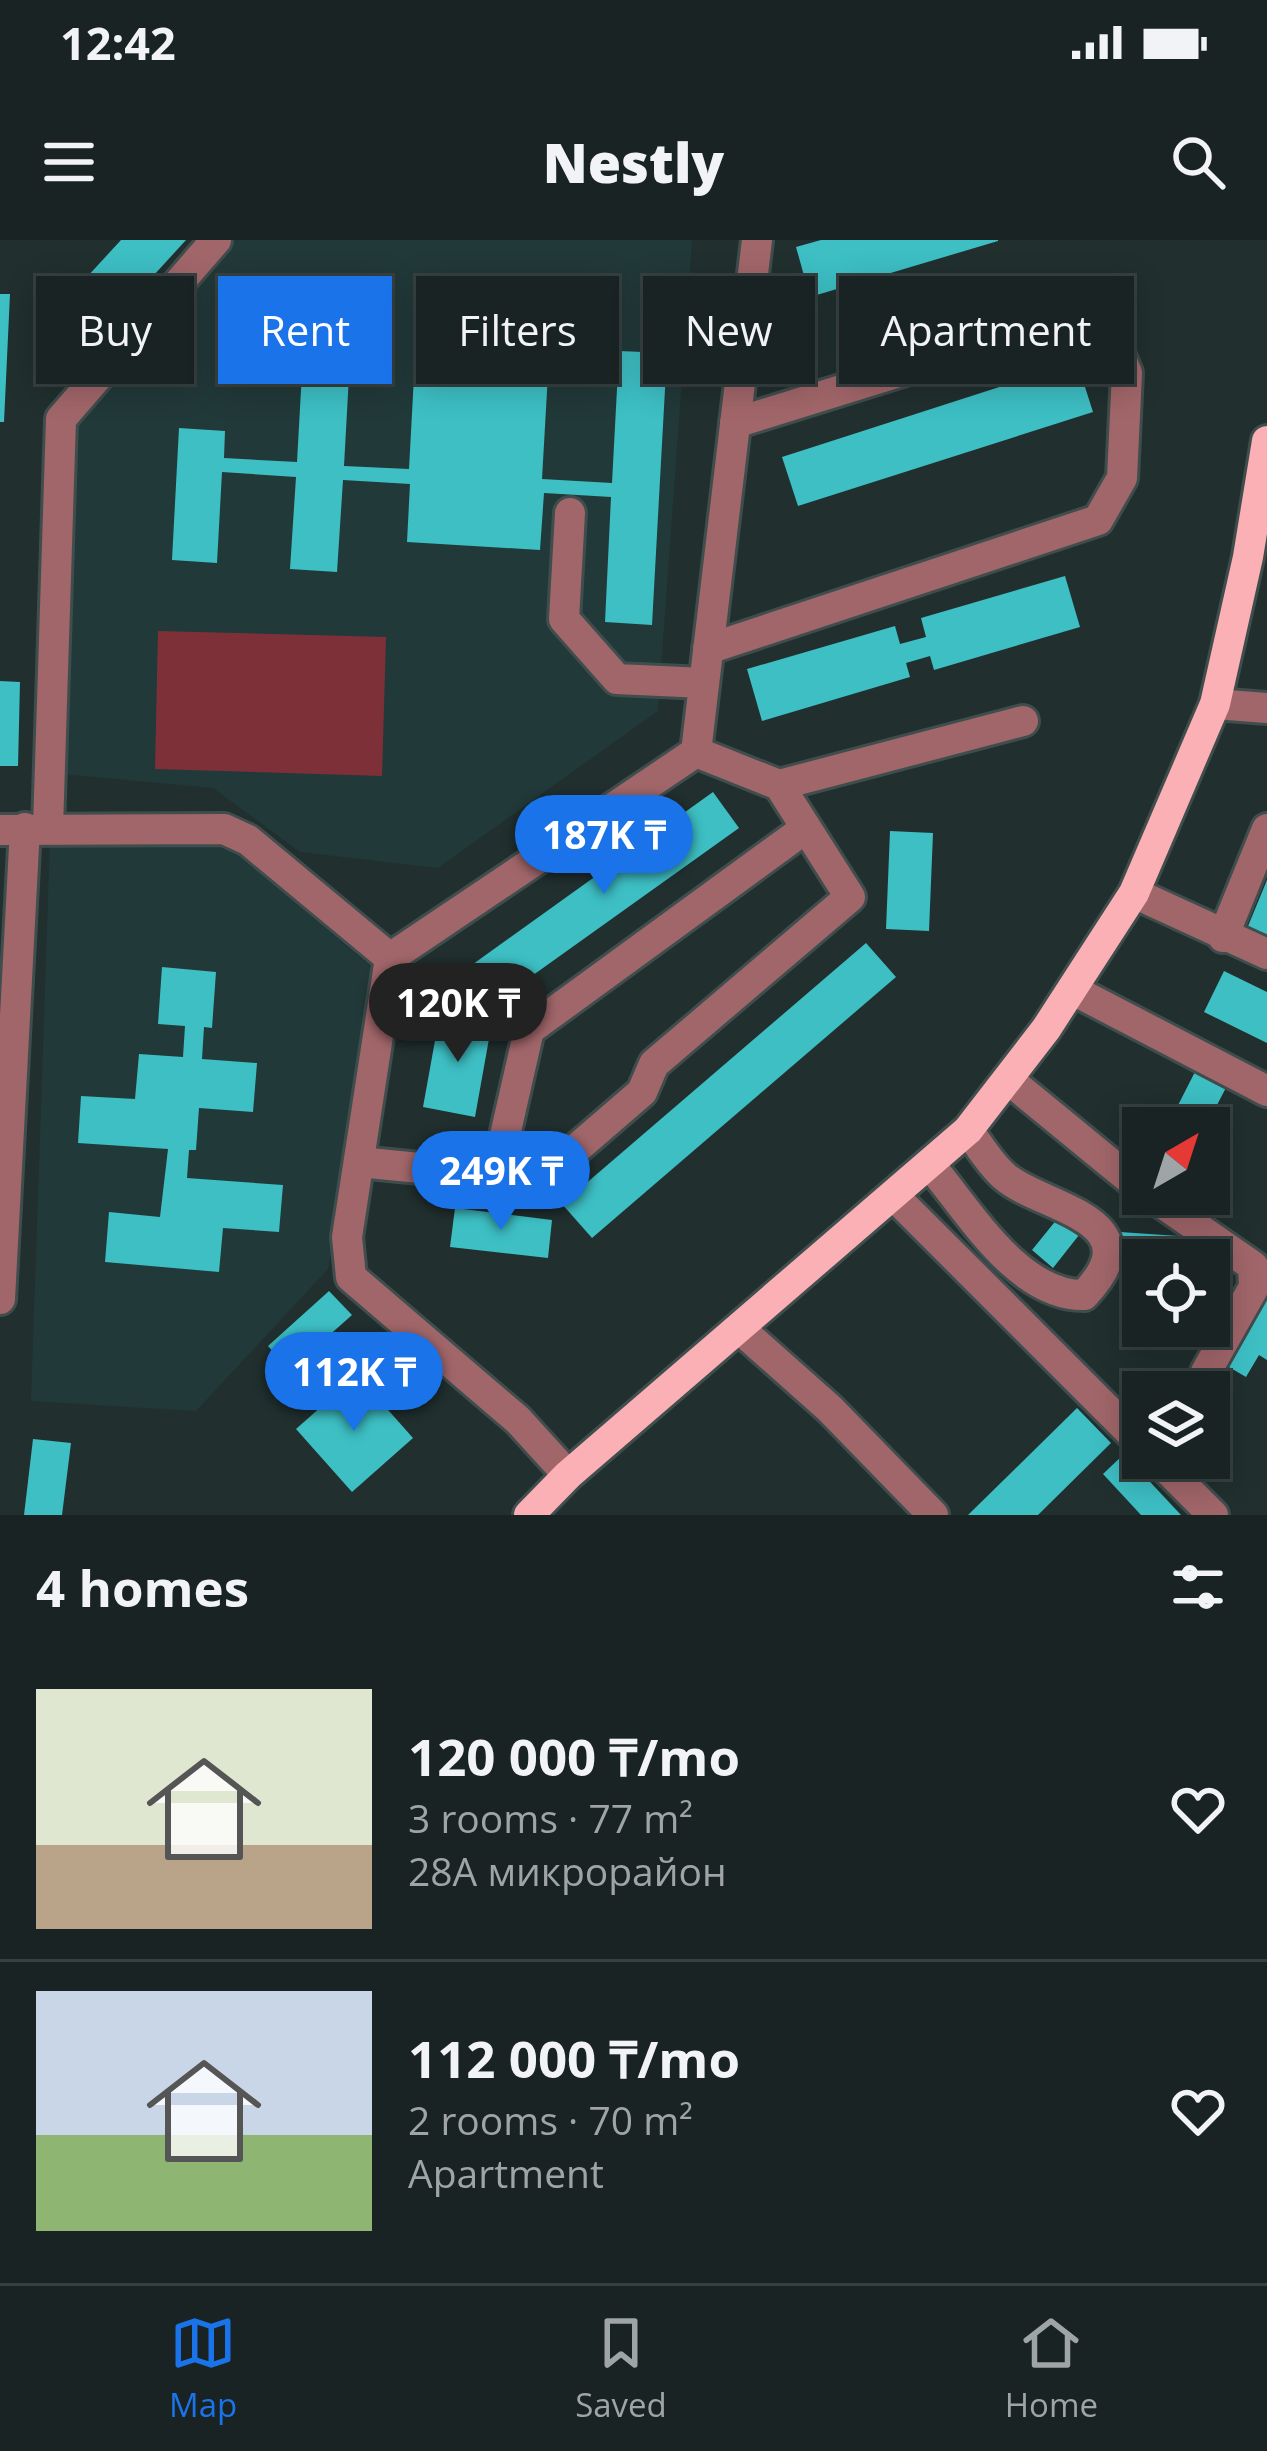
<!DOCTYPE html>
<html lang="en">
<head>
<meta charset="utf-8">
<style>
	body { margin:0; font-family:"Open Sans",sans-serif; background:#222b2b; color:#f1f3f6; height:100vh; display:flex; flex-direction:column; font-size:45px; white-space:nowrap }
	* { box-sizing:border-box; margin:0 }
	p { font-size:39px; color:#9fa4a6 }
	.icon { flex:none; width:66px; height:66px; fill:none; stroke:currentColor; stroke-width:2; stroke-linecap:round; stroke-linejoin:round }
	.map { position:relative; height:1275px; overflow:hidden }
	.details { display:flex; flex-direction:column; background:#192323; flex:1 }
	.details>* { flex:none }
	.hud { position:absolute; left:36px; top:36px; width:1197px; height:108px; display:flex; gap:24px }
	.needle { width:78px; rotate:39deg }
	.buttons { position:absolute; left:1122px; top:867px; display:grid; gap:24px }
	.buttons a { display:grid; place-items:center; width:108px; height:108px; border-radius:0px; background:#192323; box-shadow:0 6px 30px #0003,0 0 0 3px #374041; font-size:60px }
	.price { position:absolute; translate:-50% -102px; padding:0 27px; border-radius:42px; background:#1a73e8; color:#fff; font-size:39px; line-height:78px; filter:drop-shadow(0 3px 6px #0008) }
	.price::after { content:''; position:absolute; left:50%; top:72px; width:36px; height:27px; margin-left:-18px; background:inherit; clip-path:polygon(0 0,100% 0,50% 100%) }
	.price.active { background:#222; color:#fff }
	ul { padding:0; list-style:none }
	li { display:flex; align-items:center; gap:36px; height:300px; padding:0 36px }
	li+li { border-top:3px solid #374041 }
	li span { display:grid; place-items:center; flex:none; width:336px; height:240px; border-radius:0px; color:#555 }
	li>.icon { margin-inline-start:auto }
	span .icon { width:144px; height:144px; fill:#fffc; stroke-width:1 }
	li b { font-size:51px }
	h2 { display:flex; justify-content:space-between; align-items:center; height:144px; padding:0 36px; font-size:51px }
	.pill { padding:0 42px; border-radius:0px; background:#192323; box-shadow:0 6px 30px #0003,0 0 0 3px #374041; font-size:42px; line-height:108px }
	.pill.active { background:#1a73e8; color:#fff }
	.status { display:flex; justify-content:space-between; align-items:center; height:84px; padding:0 60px; background:#192323; direction:ltr }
	.status svg { height:33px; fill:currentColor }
	header { display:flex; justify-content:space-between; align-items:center; height:156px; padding:0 36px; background:#192323; font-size:54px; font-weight:800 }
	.tab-bar { display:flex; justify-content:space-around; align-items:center; height:168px; border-top:3px solid #374041; background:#192323; font-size:33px; color:#9fa4a6 }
	.tab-bar a { display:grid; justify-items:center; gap:6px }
	.tab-bar .active { color:#1a73e8 }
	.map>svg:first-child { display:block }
</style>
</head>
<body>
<div class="status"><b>12:42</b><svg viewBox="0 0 49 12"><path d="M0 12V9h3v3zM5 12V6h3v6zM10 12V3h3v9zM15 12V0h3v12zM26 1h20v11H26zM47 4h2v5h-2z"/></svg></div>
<header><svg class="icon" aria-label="menu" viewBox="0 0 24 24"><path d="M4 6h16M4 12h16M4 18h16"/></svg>Nestly<svg class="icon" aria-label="search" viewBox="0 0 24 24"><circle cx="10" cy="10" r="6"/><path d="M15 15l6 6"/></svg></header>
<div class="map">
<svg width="1267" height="1275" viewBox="0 0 1267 1275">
	<rect width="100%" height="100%" fill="#212f2f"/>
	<g fill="#223939">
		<polygon points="229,0 692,0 658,471 438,628 300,612 213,548 63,534 79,173"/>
		<polygon points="50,600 222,601 377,732 328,1029 196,1171 31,1161"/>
	</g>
	<polygon fill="#7e3039" points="158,391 386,397 382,536 155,529"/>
	<g fill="#3dbfc4">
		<polygon points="121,0 186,0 111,82 75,50"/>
		<polygon points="821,0 998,0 998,1 810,57 796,7"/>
		<polygon points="0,54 10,54 4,182 0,182"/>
		<polygon points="306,60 353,63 344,226 409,229 418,62 462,65 461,76 551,81 542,239 612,243 619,111 667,113 652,385 605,382 611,257 544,253 540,310 407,302 410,244 343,240 337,332 290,329 296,237 222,232 217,323 172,320 179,188 225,191 224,218 297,222"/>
		<polygon points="1077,122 1093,172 798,266 782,217"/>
		<polygon points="1065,336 1080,387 934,430 930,416 906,423 910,437 762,481 747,429 895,386 900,404 926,397 921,378"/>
		<polygon points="0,441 20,442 18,526 0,526"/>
		<polygon points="713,552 739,588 494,763 469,727"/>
		<polygon points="890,591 933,593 929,691 886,689"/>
		<polygon points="1267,640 1267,700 1246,691"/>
		<polygon points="866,703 896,737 592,998 562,964"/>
		<polygon points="162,727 216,732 212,788 204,787 202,819 257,823 253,872 199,868 196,910 189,910 187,938 283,945 279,992 223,988 219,1032 105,1022 109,972 160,977 168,909 78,903 81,856 135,859 139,814 183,817 185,786 158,784"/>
		<polygon points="1224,731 1267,752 1267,803 1204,772"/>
		<polygon points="440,773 492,782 475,877 423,867"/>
		<polygon points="1199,824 1230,840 1205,888 1192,888 1172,877"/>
		<polygon points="455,968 552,980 548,1018 450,1007"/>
		<polygon points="1062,973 1083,990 1053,1028 1032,1010"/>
		<polygon points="1120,992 1208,998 1207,1020 1143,1020 1143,1033 1118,1031"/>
		<polygon points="1267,1045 1267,1120 1259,1115 1246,1137 1222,1123"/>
		<polygon points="329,1051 352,1075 290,1130 268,1106"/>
		<polygon points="357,1135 413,1198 352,1252 296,1189"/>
		<polygon points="1077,1168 1111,1203 1038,1275 968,1275"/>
		<polygon points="33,1199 71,1203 62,1275 24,1275"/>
		<polygon points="1124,1214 1181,1275 1141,1275 1103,1234"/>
	</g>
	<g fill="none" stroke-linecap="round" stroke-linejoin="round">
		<g stroke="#404d4d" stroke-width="36">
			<g id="minor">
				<polyline points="570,273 564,379 617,439 704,443"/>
				<polyline points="708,409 1098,280 1122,238 1127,133 1110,92 1082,75 735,183"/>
				<polyline points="1215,464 1267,468"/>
				<polyline points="779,545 1023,481"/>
				<polyline points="48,588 61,179 216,0"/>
				<polyline points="0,590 224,589 248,600 390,718"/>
				<polyline points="1134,653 1267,714"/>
				<polyline points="1223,697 1267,589"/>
				<polyline points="1073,750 1267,851"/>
				<polyline points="1009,840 1143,950"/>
				<polyline points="359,922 540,940 642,852 654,824 850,657 779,545 696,512"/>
				<path d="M930 925C969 971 1018 1056 1084 1055 1158 978 1039 968 1004 936 990 924 979 905 968 890"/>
				<polyline points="496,935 529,790 806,588"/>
				<polyline points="1149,954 1253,1026 1254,1047 1206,1132"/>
				<polyline points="895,957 1143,1205"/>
				<polyline points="0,1059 25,588"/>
				<polyline points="740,1089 830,1169 933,1275"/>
				<polyline points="1156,1218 1213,1275"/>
				<polyline points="568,1235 518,1180 351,1037 347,997 390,718 696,512 757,0"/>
			</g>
		</g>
		<g stroke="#404d4d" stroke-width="36">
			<polyline id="major" points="529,1275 568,1235 968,890 1046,789 1134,653 1215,464 1248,317 1267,201"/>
		</g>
		<use href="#minor" stroke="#a1666a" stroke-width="30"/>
		<use href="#major" stroke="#fab0b4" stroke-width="30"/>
	</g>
</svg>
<div class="buttons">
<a><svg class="needle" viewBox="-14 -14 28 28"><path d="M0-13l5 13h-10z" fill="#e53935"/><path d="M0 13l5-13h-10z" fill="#9fa4a6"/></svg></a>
<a><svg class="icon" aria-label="locate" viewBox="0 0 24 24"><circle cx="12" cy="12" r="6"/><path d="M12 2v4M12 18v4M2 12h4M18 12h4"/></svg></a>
<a><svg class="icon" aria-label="layers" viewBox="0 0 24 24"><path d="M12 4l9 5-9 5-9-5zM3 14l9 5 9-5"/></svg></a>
</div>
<b class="price" style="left:604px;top:657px">187K ₸</b>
<b class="price active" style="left:458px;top:825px">120K ₸</b>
<b class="price" style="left:501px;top:993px">249K ₸</b>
<b class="price" style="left:354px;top:1194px">112K ₸</b>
<div class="hud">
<a class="pill">Buy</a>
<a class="pill active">Rent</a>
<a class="pill">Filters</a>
<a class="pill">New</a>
<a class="pill">Apartment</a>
</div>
</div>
<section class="details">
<h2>4 homes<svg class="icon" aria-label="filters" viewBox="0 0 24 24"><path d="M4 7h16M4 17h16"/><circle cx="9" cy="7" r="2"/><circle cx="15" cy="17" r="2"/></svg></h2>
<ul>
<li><span style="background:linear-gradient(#dfe7d0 65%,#b9a48a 0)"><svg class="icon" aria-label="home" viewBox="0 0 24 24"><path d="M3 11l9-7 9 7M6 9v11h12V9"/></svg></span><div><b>120 000 ₸/mo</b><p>3 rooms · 77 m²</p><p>28А микрорайон</p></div><svg class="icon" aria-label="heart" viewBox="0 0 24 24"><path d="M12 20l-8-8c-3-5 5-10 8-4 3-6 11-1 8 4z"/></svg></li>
<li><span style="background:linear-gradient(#c9d6e8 60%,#8fb573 0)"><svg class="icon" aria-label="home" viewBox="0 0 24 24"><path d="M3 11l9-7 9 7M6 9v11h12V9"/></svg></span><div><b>112 000 ₸/mo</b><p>2 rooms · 70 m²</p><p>Apartment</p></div><svg class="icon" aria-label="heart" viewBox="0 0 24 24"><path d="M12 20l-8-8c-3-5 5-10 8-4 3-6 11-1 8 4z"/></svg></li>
</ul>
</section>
<nav class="tab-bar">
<a class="active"><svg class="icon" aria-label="map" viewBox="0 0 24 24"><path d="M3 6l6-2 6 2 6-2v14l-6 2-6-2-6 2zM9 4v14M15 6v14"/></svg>Map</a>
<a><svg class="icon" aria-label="saved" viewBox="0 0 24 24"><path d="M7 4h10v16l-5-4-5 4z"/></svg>Saved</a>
<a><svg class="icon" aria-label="home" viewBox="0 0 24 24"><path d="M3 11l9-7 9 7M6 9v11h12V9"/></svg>Home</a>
</nav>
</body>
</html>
